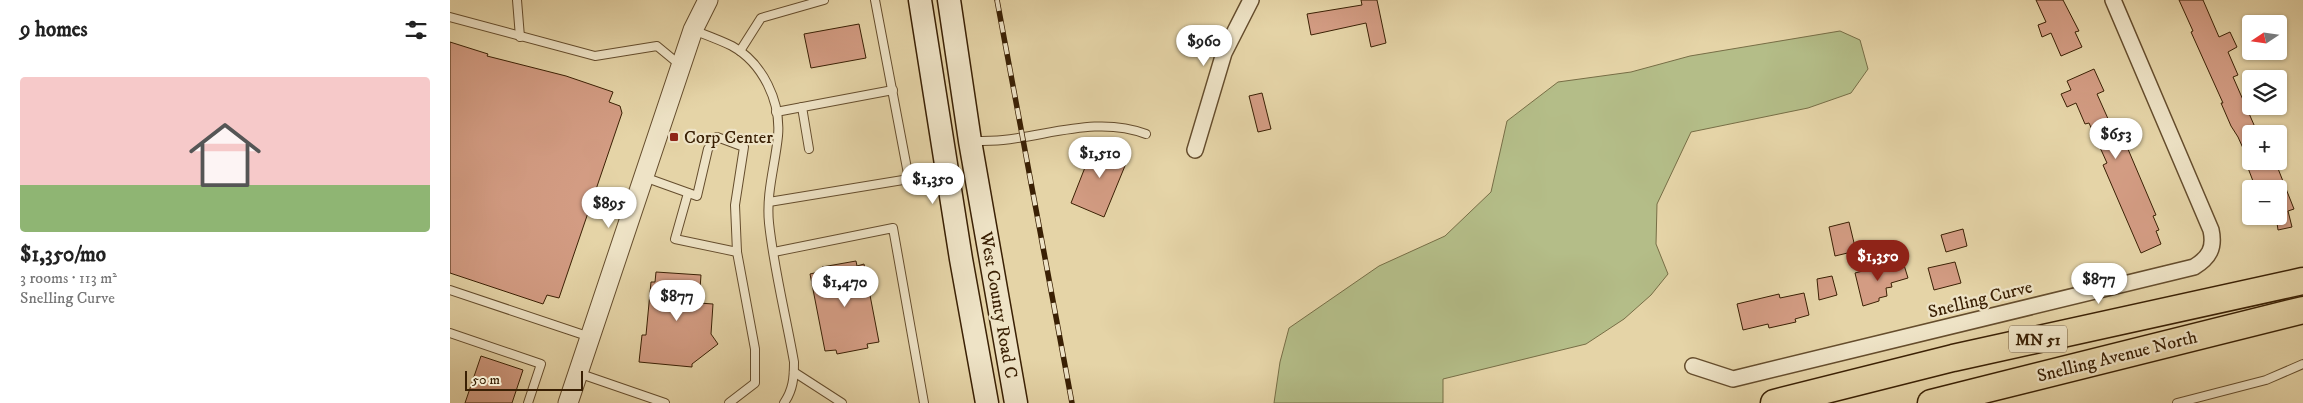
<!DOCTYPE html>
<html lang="en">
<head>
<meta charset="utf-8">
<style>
	body { margin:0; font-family:"IM FELL DW Pica",serif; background:#f2f2f2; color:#222; height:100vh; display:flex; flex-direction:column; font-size:19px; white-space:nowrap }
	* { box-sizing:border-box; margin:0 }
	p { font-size:16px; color:#767676 }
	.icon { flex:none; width:28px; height:28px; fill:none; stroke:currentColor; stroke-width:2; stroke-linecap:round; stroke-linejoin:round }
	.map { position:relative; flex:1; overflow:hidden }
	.drawer { display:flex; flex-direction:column; background:#fff; width:450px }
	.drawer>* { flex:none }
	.needle { width:32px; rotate:257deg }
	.tools { position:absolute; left:1792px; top:15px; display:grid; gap:10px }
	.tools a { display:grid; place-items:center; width:45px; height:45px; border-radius:5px; background:#fff; box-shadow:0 1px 4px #0004; font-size:25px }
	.scale { position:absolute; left:15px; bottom:12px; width:118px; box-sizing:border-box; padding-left:5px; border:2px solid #3a2004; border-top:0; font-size:14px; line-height:18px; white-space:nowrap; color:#3a2004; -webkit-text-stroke:4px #eee3c6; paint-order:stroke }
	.price { position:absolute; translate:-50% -42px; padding:0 11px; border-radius:18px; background:#fff; color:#222; font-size:16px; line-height:32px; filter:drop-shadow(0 1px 2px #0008) }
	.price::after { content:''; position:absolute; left:50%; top:30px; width:15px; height:11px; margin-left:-8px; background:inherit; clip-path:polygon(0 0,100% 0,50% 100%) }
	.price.current { background:#8f2418; color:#fff }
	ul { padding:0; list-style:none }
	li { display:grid; align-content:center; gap:10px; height:265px; padding:0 20px }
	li+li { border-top:1px solid #e0e0e0 }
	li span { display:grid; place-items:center; height:155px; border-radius:5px; color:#555 }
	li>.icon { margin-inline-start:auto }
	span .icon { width:90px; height:90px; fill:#fffc; stroke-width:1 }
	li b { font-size:21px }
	h2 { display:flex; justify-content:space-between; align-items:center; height:60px; padding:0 20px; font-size:21px }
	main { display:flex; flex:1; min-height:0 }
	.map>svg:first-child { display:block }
</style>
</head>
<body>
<main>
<section class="drawer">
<h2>9 homes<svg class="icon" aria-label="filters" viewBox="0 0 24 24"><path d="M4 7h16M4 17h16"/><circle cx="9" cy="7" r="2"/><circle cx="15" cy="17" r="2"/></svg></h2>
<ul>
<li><span style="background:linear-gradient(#f6c9c9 70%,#8fb573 0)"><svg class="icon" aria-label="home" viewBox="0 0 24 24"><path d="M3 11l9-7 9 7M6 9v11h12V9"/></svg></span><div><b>$1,350/mo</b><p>3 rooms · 113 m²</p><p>Snelling Curve</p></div></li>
</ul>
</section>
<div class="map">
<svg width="1853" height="403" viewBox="0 0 1853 403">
	<rect width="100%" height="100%" fill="#e5d4a7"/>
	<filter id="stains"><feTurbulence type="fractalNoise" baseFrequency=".004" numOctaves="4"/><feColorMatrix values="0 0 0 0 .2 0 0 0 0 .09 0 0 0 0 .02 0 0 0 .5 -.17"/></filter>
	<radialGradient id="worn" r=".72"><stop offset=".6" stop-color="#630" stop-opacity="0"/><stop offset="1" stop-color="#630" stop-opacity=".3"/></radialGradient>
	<polygon fill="#b4bd88" stroke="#776e46" points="1390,31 1410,40 1418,69 1401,93 1358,108 1241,132 1207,204 1206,244 1218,274 1201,295 1174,319 1136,344 993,379 993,403 824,403 830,362 839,328 929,266 995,236 1041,192 1057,121 1108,82 1181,72 1240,56"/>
	<g fill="#d39c83" stroke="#3a2004">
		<polygon points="911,0 927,0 936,43 921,47 916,23 861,35 857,14 912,5"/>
		<polygon points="1586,0 1613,0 1629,31 1625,32 1632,47 1611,56 1601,33 1592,37 1588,25 1596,22"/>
		<polygon points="1729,0 1753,0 1769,37 1780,32 1787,47 1778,52 1788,75 1783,77 1808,134 1801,134 1801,161 1825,161 1844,209 1838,211 1842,227 1828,230 1826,216 1829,216 1829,189 1806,189 1798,168 1801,166 1788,137 1781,126 1771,103 1773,103 1741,32 1743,31"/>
		<polygon points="409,24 416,58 361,68 354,34"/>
		<polygon points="0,42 38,54 37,56 116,76 163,92 159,102 170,106 172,113 109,298 97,295 93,304 0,273"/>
		<polygon points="1644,69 1654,91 1647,94 1663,130 1669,128 1706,215 1703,216 1709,230 1706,231 1711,244 1691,253 1653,165 1657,163 1639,123 1635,124 1626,103 1617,107 1611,94 1621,90 1617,81"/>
		<polygon points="812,93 821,129 808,132 799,96"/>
		<polygon points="645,142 679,156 654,217 621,203"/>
		<polygon points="1399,222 1406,251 1385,256 1379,227"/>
		<polygon points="1513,229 1517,246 1496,252 1491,235"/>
		<polygon points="406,261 407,266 414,264 429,342 417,344 418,348 387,354 386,350 375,351 360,274 373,271 372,267"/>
		<polygon points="1505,262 1511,283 1484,290 1478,268"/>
		<polygon points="1436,265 1437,270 1454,265 1458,278 1441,283 1442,287 1436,288 1437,296 1429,298 1429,301 1413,306 1405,273"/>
		<polygon points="206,272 251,275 249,303 263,304 261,334 268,344 242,364 242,367 189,362 192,335 196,335 201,282 205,282"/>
		<polygon points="1382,276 1387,295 1369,300 1367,279"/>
		<polygon points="1354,293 1359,315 1345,319 1346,322 1319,328 1318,324 1293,330 1287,304 1329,294 1330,298"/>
		<polygon points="31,356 73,370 62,403 15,403"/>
	</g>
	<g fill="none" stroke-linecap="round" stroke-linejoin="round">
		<g stroke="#654d2d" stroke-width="10">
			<g id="service">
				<polyline points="67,0 70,37"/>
				<polyline points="0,17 145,56 207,46 230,65"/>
				<path d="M243 30C256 35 270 40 282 46 313 63 331 102 328 136 325 166 316 193 319 223 324 270 336 316 344 362 344 378 343 390 334 403"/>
				<polyline points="290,51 311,18 374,0"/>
				<polyline points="352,107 359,149"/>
				<polyline points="326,112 443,90"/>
				<path d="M522 141C533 141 543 141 553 140 601 135 649 116 696 134"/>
				<polyline points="194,177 247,196 258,149 267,137 294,147 285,205 287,252 305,349 305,383 279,403"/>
				<polyline points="238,193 225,239 287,252"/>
				<polyline points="319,202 459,179 425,0"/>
				<polyline points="324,252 443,228 474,403"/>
				<polyline points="0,290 140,337"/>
				<polyline points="0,333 91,364 78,403"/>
				<polyline points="344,372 392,403"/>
				<polyline points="128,373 215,403"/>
				<polyline points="1727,403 1816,380 1853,364"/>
			</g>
		</g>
		<g stroke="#654d2d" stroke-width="18">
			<g id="minor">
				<polyline points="745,150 774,53 801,0"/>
				<path d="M1243 366 1283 379 1744 267C1759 258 1765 248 1761 230L1663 0"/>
			</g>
		</g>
		<g stroke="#654d2d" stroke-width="21">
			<polyline id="tertiary" points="118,403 243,30 258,0"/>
		</g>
		<g stroke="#3a2004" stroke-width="25">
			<g id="secondary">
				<polyline points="470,0 511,259 537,403"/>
				<polyline points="499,0 520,141 566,403"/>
			</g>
		</g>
		<g stroke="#3a2004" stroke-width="29">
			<g id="trunk">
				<polyline points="1324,403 1503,358 1853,281"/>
				<polyline points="1481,403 1853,310"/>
			</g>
		</g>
		<use href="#service" stroke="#eee3c6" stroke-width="8"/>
		<use href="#minor" stroke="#eee3c6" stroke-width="15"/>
		<use href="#tertiary" stroke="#eee3c6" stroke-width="19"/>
		<use href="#secondary" stroke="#eee3c6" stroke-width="22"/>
		<use href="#trunk" stroke="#e5d4a7" stroke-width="26"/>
		<g stroke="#3a2004" stroke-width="5.5">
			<polyline id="rail" points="547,0 622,403"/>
		</g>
		<use href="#rail" stroke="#eee3c6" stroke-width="4" stroke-dasharray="11" stroke-linecap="butt"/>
	</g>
	<rect fill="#8f2418" stroke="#eee3c6" stroke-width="2" x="219" y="132" width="10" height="10" rx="2.5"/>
	<g text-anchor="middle" stroke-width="4.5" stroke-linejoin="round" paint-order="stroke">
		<rect fill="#eee3c6" stroke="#705a3e" stroke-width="1" x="1559" y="325.5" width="58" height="27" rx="4"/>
		<g font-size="16" font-weight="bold" fill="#3a2004">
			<text x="1588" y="345">MN 51</text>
		</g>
		<g font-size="18" fill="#3a2004" stroke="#eee3c6" text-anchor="start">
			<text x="234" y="143">Corp Center</text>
		</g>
		<g font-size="18" fill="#3a2004" stroke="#eee3c6">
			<text transform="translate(1530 299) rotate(-14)" y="6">Snelling Curve</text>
			<text transform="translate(549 305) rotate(80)" y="6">West County Road C</text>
			<text transform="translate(1667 356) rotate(-14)" y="6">Snelling Avenue North</text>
		</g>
	</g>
	<rect width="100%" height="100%" filter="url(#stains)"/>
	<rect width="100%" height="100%" fill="url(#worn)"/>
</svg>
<div class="tools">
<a><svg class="needle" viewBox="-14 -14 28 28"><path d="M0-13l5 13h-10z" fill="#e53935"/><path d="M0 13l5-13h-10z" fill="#767676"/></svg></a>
<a><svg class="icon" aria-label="layers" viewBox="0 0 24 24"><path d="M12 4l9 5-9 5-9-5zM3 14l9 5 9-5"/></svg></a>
<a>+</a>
<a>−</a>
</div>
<div class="scale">50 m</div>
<b class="price" style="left:754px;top:67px">$960</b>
<b class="price" style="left:1666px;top:160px">$653</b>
<b class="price" style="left:650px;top:179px">$1,510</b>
<b class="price" style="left:483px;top:205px">$1,350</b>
<b class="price" style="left:159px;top:229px">$895</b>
<b class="price current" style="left:1428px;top:282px">$1,350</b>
<b class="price" style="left:1649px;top:305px">$877</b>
<b class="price" style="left:395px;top:308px">$1,470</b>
<b class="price" style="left:227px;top:322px">$877</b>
</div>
</main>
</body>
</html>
